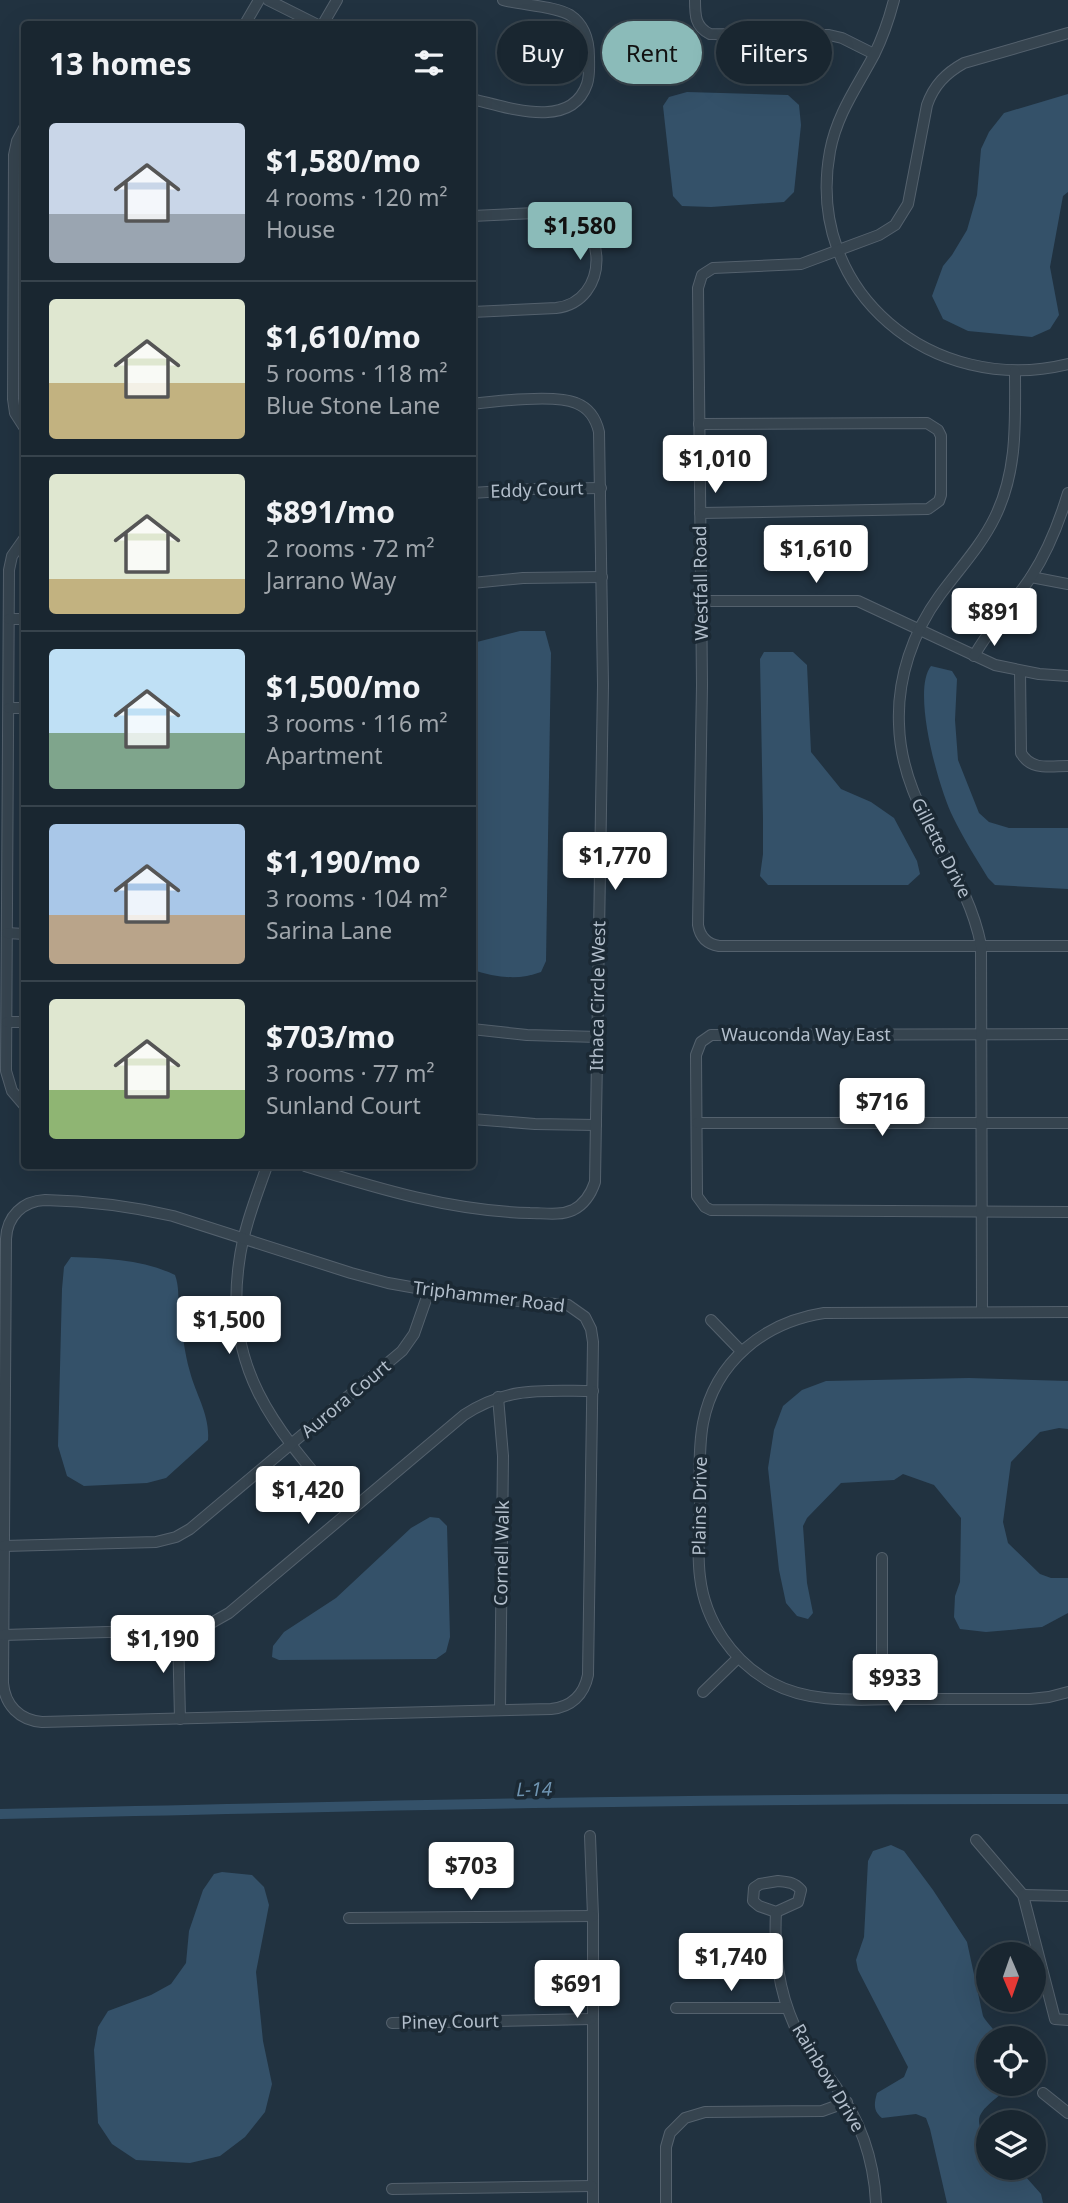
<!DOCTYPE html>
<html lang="en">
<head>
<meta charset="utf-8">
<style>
	body { margin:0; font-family:"Noto Sans",sans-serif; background:#222e38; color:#f1f3f6; height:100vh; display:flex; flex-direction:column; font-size:26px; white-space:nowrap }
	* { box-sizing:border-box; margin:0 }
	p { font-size:23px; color:#9fa5ab }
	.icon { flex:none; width:38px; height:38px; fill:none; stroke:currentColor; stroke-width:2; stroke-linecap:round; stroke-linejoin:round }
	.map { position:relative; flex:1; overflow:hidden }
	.details { position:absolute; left:21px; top:21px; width:455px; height:1148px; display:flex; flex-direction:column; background:#192630; border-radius:7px; box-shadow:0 7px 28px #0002,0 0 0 2px #37434c }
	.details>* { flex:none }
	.hud { position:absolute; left:497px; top:21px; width:466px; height:63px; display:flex; gap:14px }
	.needle { width:46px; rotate:178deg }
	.buttons { position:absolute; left:976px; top:1942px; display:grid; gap:14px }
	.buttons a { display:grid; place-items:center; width:70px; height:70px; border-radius:50%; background:#192630; box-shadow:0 7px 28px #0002,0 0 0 2px #37434c; font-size:35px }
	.price { position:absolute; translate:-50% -60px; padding:0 16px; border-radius:7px; background:#fff; color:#222; font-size:23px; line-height:46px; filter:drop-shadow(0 2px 4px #0008) }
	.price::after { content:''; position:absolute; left:50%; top:42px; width:21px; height:16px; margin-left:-10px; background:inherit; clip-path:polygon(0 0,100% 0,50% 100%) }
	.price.on { background:#8bbbb9; color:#111 }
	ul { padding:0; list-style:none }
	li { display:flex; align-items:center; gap:21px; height:175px; padding:0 28px }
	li+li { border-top:2px solid #37434c }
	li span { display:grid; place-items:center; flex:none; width:196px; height:140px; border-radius:7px; color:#555 }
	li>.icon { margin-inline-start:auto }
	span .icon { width:84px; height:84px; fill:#fffc; stroke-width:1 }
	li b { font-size:30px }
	h2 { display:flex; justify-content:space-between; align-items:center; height:84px; padding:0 28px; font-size:30px }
	.chip { padding:0 24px; border-radius:32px; background:#192630; box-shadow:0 7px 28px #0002,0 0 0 2px #37434c; font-size:24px; line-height:63px }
	.chip.on { background:#8bbbb9; color:#111 }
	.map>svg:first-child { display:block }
</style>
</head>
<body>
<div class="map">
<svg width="1068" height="2203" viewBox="0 0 1068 2203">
	<rect width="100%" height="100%" fill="#213240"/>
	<g fill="#345169">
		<polygon points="687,92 788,95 799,105 801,125 794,192 784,202 711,207 682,206 673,196 663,106 669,97"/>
		<polygon points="1068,94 1068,192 1063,196 1050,267 1059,315 1050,329 1032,337 968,331 943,319 932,296 943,266 952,255 967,230 977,195 981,149 989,132 1004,113"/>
		<path d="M520 631H545L551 653 546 961 541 972C518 981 495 977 473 970V643Z"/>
		<polygon points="764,652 793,652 807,665 811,752 841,789 871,802 894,818 917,861 920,874 908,885 768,885 760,876 763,854 763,819 760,659"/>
		<path d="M931 666 952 671 957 679 955 720 958 760 979 813 989 822 1009 828H1068V889L995 885 988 878C976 858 963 838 953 817 939 789 911 691 931 666Z"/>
		<path d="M71 1257C106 1258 144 1260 175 1275 179 1286 178 1296 179 1307 182 1328 184 1352 190 1372 196 1395 210 1415 208 1440L166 1478 147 1483 84 1486 67 1476 58 1446 62 1289 64 1267Z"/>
		<polygon points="969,1378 1068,1381 1068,1429 1059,1428 1040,1432 1011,1462 1003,1522 1008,1543 1040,1574 1051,1578 1068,1578 1068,1613 1042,1627 986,1632 960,1629 954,1617 955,1596 960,1582 961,1518 934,1485 903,1474 894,1480 841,1483 807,1518 803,1526 807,1583 813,1613 808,1619 797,1616 786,1603 779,1570 768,1468 774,1430 783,1406 802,1390 826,1381"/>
		<polygon points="430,1517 439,1518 447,1526 450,1637 446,1652 436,1659 279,1660 272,1657 273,1646 284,1632 336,1598 411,1528"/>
		<path d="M891 1845 904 1851 933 1890 967 1942 983 2016C987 2024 997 2031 999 2039H989V2084H1010C997 2103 962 2113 989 2139V2168H1018L1041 2194 1043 2203H947L930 2129 926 2118 916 2114 882 2118C873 2111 874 2104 877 2093L904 2077 908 2067 858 1970 856 1960 864 1937 868 1861 873 1851Z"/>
		<polygon points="222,1872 252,1875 264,1887 269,1905 256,1972 263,2041 272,2084 265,2112 245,2137 220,2156 190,2163 136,2160 112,2144 98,2123 94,2050 98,2027 108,2011 151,1995 171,1984 186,1963 189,1931 203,1890 214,1874"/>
	</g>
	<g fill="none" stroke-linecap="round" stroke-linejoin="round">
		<path stroke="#345169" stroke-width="10" d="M0 1814C356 1806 712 1798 1068 1799"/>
		<g stroke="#54616d" stroke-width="12">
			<g id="minor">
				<polyline points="268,0 316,24"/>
				<path d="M695 0C695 15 695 27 710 34L829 35 842 38 874 54"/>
				<path d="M894 0C889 19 883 37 874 55 857 87 837 114 830 151 804 292 933 397 1068 364"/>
				<polyline points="245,24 259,0"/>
				<polyline points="323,24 337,0"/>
				<path d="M1068 33 964 63C946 73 934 85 927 105L908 204 895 225 879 235 801 264 713 268 702 275 698 288 702 685 698 925C700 937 707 944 719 946H1068"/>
				<path d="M472 99C507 107 571 131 587 84 590 75 589 66 589 57 589 40 585 25 570 15 555 6 521 5 503 0"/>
				<polyline points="24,128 17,141 14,155 13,399 15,413 24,427"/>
				<path d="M472 216 556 212C610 218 610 302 556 308L472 312"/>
				<polyline points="699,424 927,423 938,430 941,436 941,495 939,501 928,509 700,513"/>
				<polyline points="472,493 533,489 601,488"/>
				<polyline points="24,539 12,556 9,570 6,1071 12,1091 24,1105"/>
				<polyline points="1031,577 1068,584"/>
				<polyline points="472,583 523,578 602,577"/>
				<polyline points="701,601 858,601 995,665 1039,674 1068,676"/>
				<polyline points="9,619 24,619"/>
				<path d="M974 656C990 627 1013 604 1031 577 1048 551 1059 523 1068 493"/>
				<path d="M1020 671 1021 753C1031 771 1050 766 1068 766"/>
				<polyline points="9,708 24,708"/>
				<polyline points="7,933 24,934"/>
				<polyline points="7,1022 24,1022"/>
				<polyline points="472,1029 527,1035 598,1037"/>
				<polyline points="1068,1034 711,1035 701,1042 696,1055 697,1196 705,1207 711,1210 1068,1212"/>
				<polyline points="472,1119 535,1124 596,1125"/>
				<polyline points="697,1123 1068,1123"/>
				<path d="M267 1166C256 1197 243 1230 239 1263 223 1375 281 1434 348 1513"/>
				<path d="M305 1166C379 1189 452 1211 530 1213 544 1213 560 1216 573 1210 585 1204 591 1194 595 1182L603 685 599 432C596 419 589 408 576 403 555 394 496 401 472 404"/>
				<path d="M45 1200C89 1201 130 1206 173 1216L351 1273 388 1283 467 1297 568 1305 585 1317 591 1329 593 1342 588 1675C584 1695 571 1707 551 1709L42 1722C19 1720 5 1705 3 1683L6 1239C7 1216 23 1201 45 1200Z"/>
				<path d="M982 1312 981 945C965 864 901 810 899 724 897 678 913 632 940 595 959 569 981 546 995 517 1018 470 1015 421 1015 371"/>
				<path d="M1068 1312 824 1313C765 1322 715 1361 703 1423 698 1450 700 1480 700 1508 699 1530 697 1554 700 1577 705 1621 732 1661 772 1683 813 1705 863 1699 907 1699 948 1699 989 1699 1030 1699L1049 1697 1068 1692"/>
				<polyline points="711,1320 741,1351"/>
				<polyline points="498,1397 503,1456 500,1710"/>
				<polyline points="4,1546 156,1542 176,1537 190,1529 402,1351 414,1334 429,1291"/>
				<polyline points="178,1630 180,1719"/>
				<path d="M3 1635 178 1630 206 1626 229 1613 464 1415C509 1386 542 1391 593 1391"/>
				<polyline points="703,1692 738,1658"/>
				<polyline points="882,1699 882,1558"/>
				<polyline points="590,1836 593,1916 593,2203"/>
				<polyline points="976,1840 1023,1895 1055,2019 1068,2020"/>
				<path d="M778 1881C788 1882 794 1882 801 1890L798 1902 776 1912 759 1906 753 1901 754 1888 760 1884Z"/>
				<polyline points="1023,1895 1068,1896"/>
				<path d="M776 1912C774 1953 778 1989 795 2027 805 2048 820 2065 834 2084 860 2119 874 2160 876 2203"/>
				<polyline points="349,1918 593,1916"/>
				<polyline points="676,2008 787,2008"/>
				<polyline points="392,2023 592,2019"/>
				<polyline points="1043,2093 1068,2113"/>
				<polyline points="392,2189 592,2186"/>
				<polyline points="666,2203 666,2147 670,2133 685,2118 705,2112 822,2111 847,2102"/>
			</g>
		</g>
		<use href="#minor" stroke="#36444f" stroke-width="10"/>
	</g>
	<g text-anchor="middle" stroke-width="7" stroke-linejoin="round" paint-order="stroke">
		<g font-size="18" fill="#b2becb" stroke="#1b2934">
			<text transform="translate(537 490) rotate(-2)" y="6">Eddy Court</text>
			<text transform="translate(701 583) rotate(-91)" y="6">Westfall Road</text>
			<text transform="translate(941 848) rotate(63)" y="6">Gillette Drive</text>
			<text transform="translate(598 996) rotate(-89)" y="6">Ithaca Circle West</text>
			<text x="806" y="1041">Wauconda Way East</text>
			<text transform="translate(489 1297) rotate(7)" y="6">Triphammer Road</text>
			<text transform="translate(346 1399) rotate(-40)" y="6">Aurora Court</text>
			<text transform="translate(700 1506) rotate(-89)" y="6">Plains Drive</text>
			<text transform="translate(502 1553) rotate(-89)" y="6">Cornell Walk</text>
			<text transform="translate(450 2022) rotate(-1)" y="6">Piney Court</text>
			<text transform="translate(828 2078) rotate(59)" y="6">Rainbow Drive</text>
		</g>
		<g font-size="19" font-style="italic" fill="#6f94b1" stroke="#1b2934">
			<text transform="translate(534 1789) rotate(-1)" y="7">L-14</text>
		</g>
	</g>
</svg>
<div class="buttons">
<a><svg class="needle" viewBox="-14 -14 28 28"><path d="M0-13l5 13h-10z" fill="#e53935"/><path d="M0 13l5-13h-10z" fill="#9fa5ab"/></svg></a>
<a><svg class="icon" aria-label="locate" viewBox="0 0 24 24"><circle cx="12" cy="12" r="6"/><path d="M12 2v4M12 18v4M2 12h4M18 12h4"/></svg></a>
<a><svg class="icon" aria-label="layers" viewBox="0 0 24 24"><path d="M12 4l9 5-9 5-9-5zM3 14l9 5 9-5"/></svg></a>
</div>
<b class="price on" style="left:580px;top:262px">$1,580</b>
<b class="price" style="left:715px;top:495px">$1,010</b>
<b class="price" style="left:816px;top:585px">$1,610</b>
<b class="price" style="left:994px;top:648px">$891</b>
<b class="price" style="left:615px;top:892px">$1,770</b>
<b class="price" style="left:882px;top:1138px">$716</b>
<b class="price" style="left:229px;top:1356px">$1,500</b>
<b class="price" style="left:308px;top:1526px">$1,420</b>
<b class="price" style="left:163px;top:1675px">$1,190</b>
<b class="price" style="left:895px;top:1714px">$933</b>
<b class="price" style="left:471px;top:1902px">$703</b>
<b class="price" style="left:731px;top:1993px">$1,740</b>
<b class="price" style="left:577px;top:2020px">$691</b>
<div class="hud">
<a class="chip">Buy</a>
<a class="chip on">Rent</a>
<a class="chip">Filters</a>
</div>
<section class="details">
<h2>13 homes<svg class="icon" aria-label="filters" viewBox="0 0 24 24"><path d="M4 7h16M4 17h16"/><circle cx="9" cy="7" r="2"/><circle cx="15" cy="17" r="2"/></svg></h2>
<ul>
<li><span style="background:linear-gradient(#c9d6e8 65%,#9aa5b1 0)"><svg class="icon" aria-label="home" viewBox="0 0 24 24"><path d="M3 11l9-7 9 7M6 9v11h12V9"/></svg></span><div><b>$1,580/mo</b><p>4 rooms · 120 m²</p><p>House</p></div></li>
<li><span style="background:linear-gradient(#dfe7d0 60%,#c2b280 0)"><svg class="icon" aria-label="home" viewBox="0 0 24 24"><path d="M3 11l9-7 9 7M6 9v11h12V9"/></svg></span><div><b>$1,610/mo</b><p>5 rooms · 118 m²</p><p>Blue Stone Lane</p></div></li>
<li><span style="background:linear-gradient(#dfe7d0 75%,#c2b280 0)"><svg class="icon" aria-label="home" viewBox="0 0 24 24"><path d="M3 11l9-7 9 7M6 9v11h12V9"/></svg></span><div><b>$891/mo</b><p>2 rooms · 72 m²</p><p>Jarrano Way</p></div></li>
<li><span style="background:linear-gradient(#bfe0f5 60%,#7fa58c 0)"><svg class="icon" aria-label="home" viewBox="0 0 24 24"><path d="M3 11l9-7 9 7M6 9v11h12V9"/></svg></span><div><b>$1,500/mo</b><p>3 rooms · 116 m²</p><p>Apartment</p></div></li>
<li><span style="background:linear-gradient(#a9c7e8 65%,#b9a48a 0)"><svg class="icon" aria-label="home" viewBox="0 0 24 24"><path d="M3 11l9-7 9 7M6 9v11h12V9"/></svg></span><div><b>$1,190/mo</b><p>3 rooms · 104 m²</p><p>Sarina Lane</p></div></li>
<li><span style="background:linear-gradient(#dfe7d0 65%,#8fb573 0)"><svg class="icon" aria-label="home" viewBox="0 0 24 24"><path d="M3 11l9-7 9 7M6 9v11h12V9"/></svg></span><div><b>$703/mo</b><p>3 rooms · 77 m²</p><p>Sunland Court</p></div></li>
</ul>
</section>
</div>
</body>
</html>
